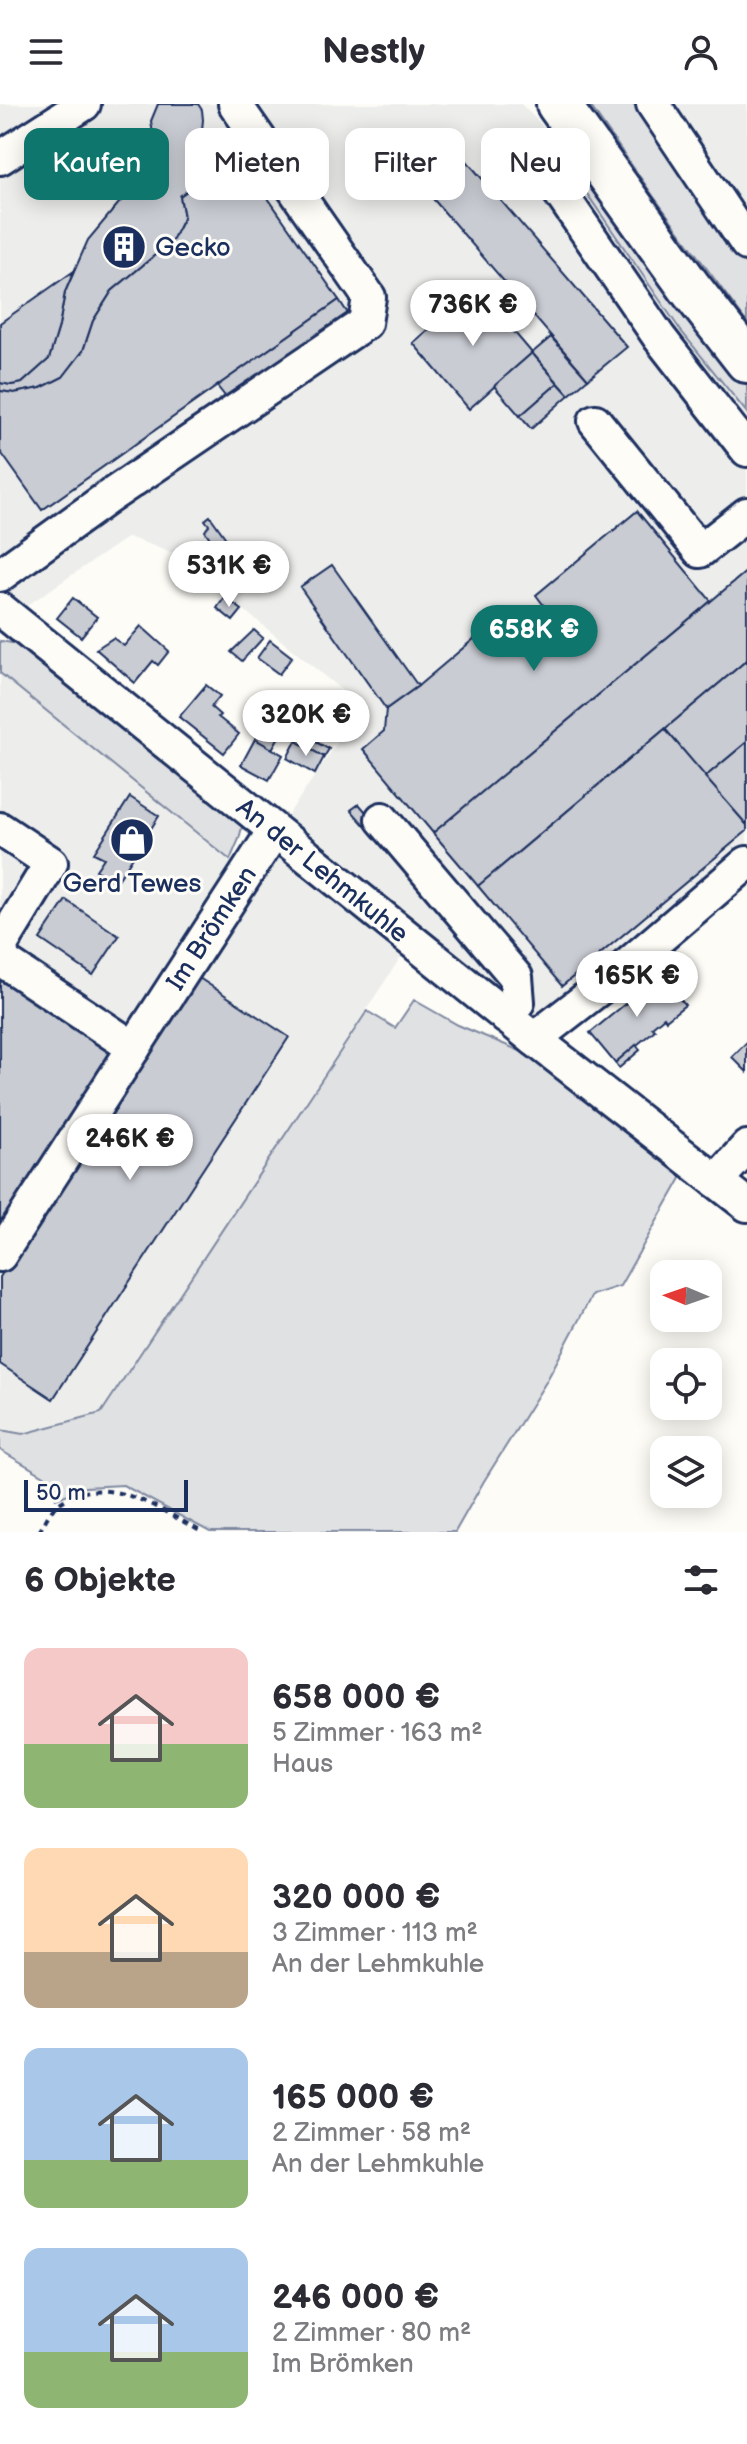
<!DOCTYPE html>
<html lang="de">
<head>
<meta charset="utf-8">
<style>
	body { margin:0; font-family:"Balsamiq Sans",sans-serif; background:#f7f7f7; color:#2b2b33; height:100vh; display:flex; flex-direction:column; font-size:30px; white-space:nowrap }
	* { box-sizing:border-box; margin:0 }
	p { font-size:26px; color:#7c7c81 }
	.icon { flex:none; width:44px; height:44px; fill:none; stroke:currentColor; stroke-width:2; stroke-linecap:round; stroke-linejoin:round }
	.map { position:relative; height:1428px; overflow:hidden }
	.sheet { display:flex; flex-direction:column; background:#fff; flex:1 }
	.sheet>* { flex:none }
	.top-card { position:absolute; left:24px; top:24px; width:700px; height:72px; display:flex; gap:16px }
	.needle { width:52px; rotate:272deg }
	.tools { position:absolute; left:650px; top:1156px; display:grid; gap:16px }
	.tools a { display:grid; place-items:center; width:72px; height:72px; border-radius:16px; background:#fff; box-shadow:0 4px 20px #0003; font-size:40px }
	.scale { position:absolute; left:24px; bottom:20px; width:164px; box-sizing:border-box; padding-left:8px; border:4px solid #1b2f5e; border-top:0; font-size:22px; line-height:28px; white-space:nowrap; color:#1b2f5e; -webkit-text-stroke:6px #fdfcf7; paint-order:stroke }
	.price { position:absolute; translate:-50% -68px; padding:0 18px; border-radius:28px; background:#fff; color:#222; font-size:26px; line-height:52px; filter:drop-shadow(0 2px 4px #0008) }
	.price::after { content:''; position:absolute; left:50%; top:48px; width:24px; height:18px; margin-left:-12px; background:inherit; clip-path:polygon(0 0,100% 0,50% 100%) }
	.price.on { background:#0f766e; color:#fff }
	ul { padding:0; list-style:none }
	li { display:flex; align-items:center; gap:24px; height:200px; padding:0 24px }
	li span { display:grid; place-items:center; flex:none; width:224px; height:160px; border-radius:16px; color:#555 }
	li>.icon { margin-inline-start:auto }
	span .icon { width:96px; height:96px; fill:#fffc; stroke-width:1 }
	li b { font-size:34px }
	h2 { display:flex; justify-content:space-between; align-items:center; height:96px; padding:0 24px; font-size:34px }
	.tag { padding:0 28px; border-radius:16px; background:#fff; box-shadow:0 4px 20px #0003; font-size:28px; line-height:72px }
	.tag.on { background:#0f766e; color:#fff }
	header { display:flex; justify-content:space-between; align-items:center; height:104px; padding:0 24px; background:#fff; font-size:36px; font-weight:800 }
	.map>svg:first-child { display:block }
</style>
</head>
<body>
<header><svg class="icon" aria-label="menu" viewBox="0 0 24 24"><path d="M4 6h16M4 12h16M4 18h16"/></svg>Nestly<svg class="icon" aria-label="person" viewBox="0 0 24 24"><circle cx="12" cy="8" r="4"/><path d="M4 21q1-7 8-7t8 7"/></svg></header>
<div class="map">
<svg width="747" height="1428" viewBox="0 0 747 1428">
	<rect width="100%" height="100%" fill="#fdfcf7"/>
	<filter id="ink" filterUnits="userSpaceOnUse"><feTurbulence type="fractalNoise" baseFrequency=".0125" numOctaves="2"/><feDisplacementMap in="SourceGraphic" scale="16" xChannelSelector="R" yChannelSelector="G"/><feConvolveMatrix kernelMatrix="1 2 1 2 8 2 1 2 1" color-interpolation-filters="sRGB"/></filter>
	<g filter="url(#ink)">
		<g fill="#edeeec">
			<polygon points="0,0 521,0 539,18 681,227 747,309 747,747 537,921 418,827 101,1309 23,1330 0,1326 0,569 230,756 283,718 362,603 176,450 128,433 22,505 0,488"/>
			<polygon points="636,0 747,0 747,162"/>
		</g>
		<g fill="#e0e1e3" stroke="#7e88a0" stroke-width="2">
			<polygon points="589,0 636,0 747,162 747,219 654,93"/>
			<polygon points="565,41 747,278 747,309 681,227 557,46"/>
			<polygon points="0,537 18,540 237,714 242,723 239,735 230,756 0,569"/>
			<polygon points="414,896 458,921 532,952 684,1069 620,1182 592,1191 546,1278 484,1377 455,1428 210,1428 123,1381 85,1383 56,1395 51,1376 0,1346 0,1326 23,1330 101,1309 367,907 395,924"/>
		</g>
		<g fill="#c9ccd3" stroke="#1b2f5e" stroke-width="2">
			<polygon points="158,0 198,0 202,6 203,16 200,44 192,58 197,71 205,75 180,92 184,113 172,137 112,187 93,217 83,247 63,273 41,284 14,289 0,287 0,279 11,281 22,279 49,255 59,222 65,188 88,136 119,99 154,68 162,58 155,44 151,17"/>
			<polygon points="460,49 627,243 588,275 422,82"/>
			<polygon points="238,51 339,196 42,406 0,347 0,287 14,289 41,284 63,273 83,247 93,217 112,187 172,137 184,113 180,92"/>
			<polygon points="74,167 65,188 59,222 49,255 22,279 11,281 0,279 0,219"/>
			<polygon points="477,184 532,249 469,305 413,239"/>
			<polygon points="339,196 349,211 228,296 217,282"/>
			<polygon points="551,233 588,275 569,291 532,249"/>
			<polygon points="532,249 558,279 520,312 494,282"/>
			<polygon points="558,279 569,291 531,325 520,312"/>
			<polygon points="637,407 711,497 433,729 363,645 384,627 386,605 418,582 481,529 485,534 498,524 506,535 545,503 536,491"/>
			<polygon points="210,412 242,457 231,465 205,427 209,421 205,416"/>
			<polygon points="332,461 418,582 386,605 300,483"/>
			<polygon points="747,467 747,556 478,782 433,729"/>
			<polygon points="225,493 242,506 233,517 217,504"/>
			<polygon points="73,494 97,513 81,533 57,514"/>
			<polygon points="141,522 169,547 158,561 153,557 135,579 96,545 113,534 124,542"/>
			<polygon points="254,526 263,534 242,557 231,548"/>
			<polygon points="270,536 292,553 279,570 257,554"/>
			<polygon points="747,556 747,638 705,673 665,625"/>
			<polygon points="206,581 220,592 211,603 220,611 218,613 239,630 224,649 179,613"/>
			<polygon points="262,622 280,631 272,645 255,635"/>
			<polygon points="665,625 747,721 747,727 562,882 478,782"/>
			<polygon points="301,630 329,645 324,653 297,638"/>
			<polygon points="255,635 283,651 269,676 241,661"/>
			<polygon points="296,637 324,653 315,670 287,654"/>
			<polygon points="747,638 747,721 705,673"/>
			<polygon points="130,693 159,712 116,779 96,766 104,754 94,749"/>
			<polygon points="359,700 373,716 365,722 351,706"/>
			<polygon points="66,796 119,832 93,871 40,835"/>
			<polygon points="0,869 122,950 0,1134"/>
			<polygon points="660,871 685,901 666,916 664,913 652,923 655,926 615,959 590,929"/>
			<polygon points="196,872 289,933 53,1295 0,1260 0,1173"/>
			<polygon points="747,938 747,968 732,953"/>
			<polygon points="636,941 640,946 619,964 615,959"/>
		</g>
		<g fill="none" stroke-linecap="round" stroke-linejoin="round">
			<g stroke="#1b2f5e" stroke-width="38">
				<g id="minor">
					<polyline points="653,0 747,140"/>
					<polyline points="0,54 84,0"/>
					<polyline points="541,61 659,233 747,346"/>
					<polyline points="595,317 700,447 747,410"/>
					<polyline points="0,471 107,394 365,219 369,193 235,0"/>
					<polyline points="0,505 534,935 747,1101"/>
					<polyline points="382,715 516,873 518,898 506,913"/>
					<polyline points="0,725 51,759 1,841 3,857 134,944"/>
					<polyline points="534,935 609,877 747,759"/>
					<polyline points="716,1077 747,1043"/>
					<polyline points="0,1151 274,727"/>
				</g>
			</g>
			<g stroke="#1b2f5e" stroke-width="48">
				<polyline id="major" points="558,0 690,184 747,257"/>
			</g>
			<path stroke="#1b2f5e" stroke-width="4" stroke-dasharray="6 6" stroke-linecap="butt" d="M39 1428C44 1420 49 1408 56 1402 102 1364 159 1405 202 1428"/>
			<use href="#minor" stroke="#fdfcf7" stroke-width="32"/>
			<use href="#major" stroke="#fdfcf7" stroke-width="42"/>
		</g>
	</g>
	<defs>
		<g id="building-disc" transform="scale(2.3)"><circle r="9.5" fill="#1b2f5e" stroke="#fdfcf7"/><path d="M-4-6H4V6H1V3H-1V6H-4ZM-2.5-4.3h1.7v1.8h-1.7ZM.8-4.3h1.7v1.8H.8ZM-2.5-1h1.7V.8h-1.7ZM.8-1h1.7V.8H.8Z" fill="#fff"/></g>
		<g id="shop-disc" transform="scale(2.3)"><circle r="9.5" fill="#1b2f5e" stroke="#fdfcf7"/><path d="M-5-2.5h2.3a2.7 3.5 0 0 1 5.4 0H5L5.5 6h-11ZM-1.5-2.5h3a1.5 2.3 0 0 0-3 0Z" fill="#fff"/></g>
	</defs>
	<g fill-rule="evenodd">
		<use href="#building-disc" x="124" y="143"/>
		<use href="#shop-disc" x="132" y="736"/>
	</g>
	<g text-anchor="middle" stroke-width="6" stroke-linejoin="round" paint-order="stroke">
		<g font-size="26" fill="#1b2f5e" stroke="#fdfcf7" text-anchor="start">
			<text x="155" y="152">Gecko</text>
			<text x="132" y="788" text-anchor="middle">Gerd Tewes</text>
		</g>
		<g font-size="26" fill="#1b2f5e" stroke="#fdfcf7">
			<text transform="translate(323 766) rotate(39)" y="9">An der Lehmkuhle</text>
			<text transform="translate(211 824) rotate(-57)" y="9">Im Brömken</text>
		</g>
	</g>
</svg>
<div class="tools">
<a><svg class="needle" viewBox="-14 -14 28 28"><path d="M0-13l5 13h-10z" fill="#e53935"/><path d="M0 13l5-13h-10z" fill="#7c7c81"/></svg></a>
<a><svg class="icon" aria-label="locate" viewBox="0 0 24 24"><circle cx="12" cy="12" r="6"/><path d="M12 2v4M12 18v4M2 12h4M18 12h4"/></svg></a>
<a><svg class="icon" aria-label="layers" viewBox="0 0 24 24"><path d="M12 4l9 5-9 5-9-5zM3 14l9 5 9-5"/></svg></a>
</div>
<div class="scale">50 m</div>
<b class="price" style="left:473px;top:244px">736K €</b>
<b class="price" style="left:229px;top:505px">531K €</b>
<b class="price on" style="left:534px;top:569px">658K €</b>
<b class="price" style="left:306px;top:654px">320K €</b>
<b class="price" style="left:637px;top:915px">165K €</b>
<b class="price" style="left:130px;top:1078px">246K €</b>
<div class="top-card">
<a class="tag on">Kaufen</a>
<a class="tag">Mieten</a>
<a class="tag">Filter</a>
<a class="tag">Neu</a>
</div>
</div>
<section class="sheet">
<h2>6 Objekte<svg class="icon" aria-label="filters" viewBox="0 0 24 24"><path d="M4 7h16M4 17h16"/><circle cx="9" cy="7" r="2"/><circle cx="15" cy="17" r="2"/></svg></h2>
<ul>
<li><span style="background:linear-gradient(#f6c9c9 60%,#8fb573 0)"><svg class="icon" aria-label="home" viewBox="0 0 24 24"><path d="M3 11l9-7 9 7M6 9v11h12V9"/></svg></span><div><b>658 000 €</b><p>5 Zimmer · 163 m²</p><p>Haus</p></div></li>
<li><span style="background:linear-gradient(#ffd9b3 65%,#b9a48a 0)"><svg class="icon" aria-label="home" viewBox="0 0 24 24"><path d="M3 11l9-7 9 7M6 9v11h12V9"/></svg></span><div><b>320 000 €</b><p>3 Zimmer · 113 m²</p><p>An der Lehmkuhle</p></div></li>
<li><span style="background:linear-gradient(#a9c7e8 70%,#8fb573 0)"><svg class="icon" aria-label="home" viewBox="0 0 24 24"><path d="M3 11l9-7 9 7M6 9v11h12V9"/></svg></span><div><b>165 000 €</b><p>2 Zimmer · 58 m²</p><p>An der Lehmkuhle</p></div></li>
<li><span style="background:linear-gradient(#a9c7e8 65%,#8fb573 0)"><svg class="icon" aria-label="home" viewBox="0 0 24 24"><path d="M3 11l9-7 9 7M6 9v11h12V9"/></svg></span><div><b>246 000 €</b><p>2 Zimmer · 80 m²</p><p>Im Brömken</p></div></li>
</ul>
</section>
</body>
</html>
